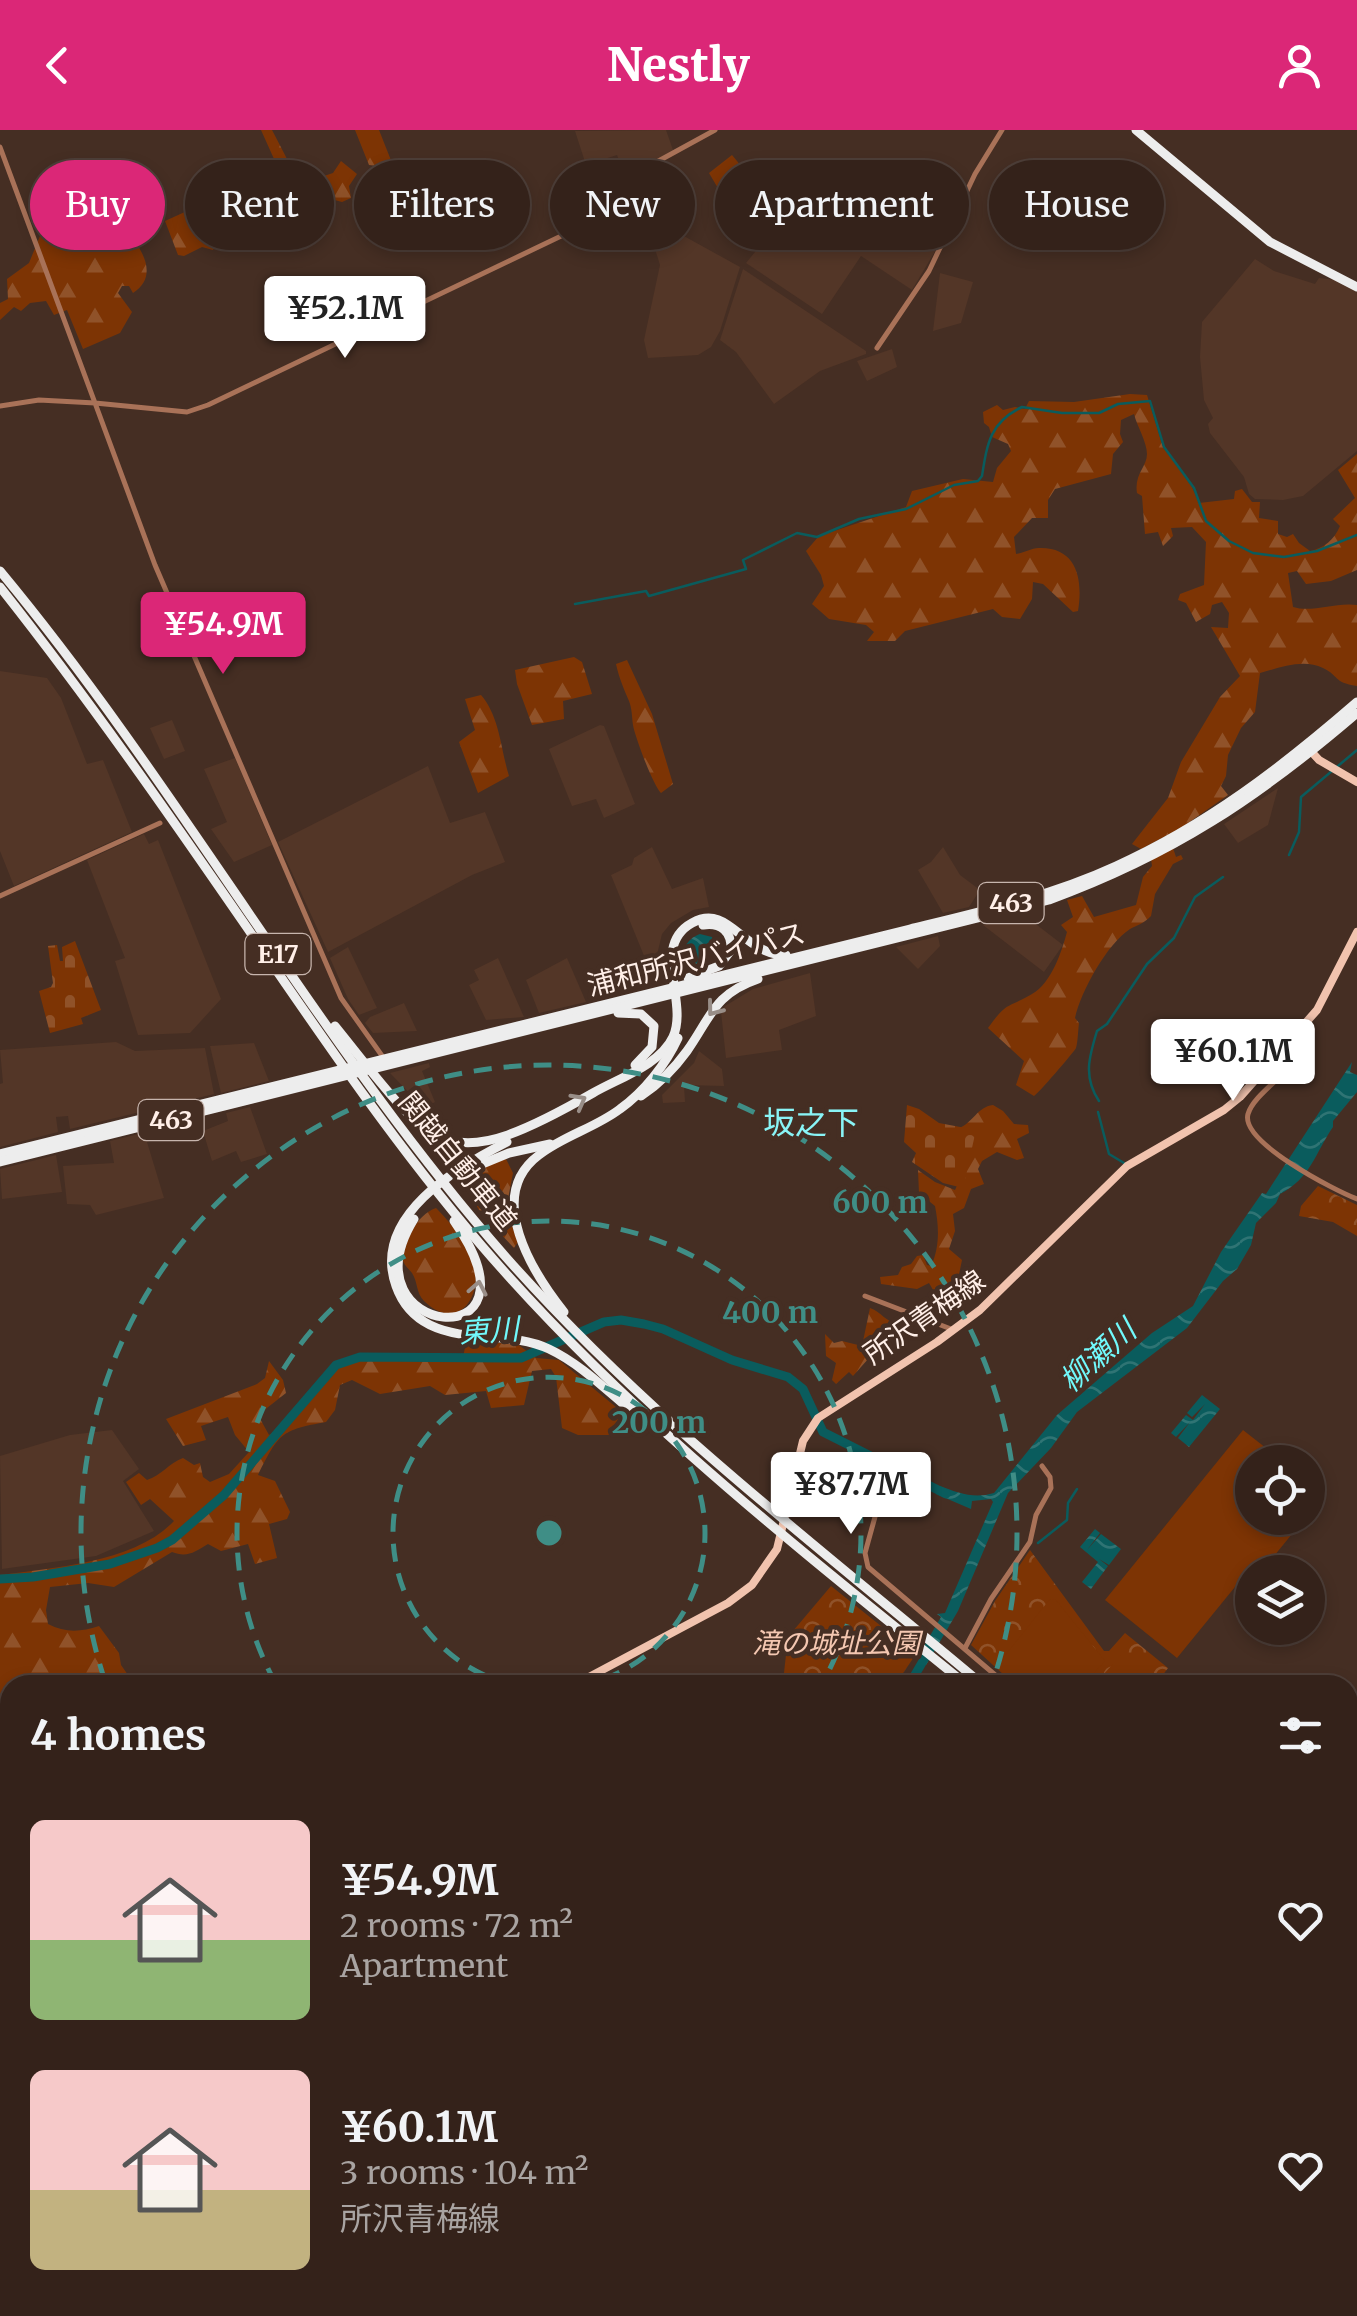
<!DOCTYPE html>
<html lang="en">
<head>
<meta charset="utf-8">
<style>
	body { margin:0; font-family:Merriweather,"Noto Sans JP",serif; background:#3c2a23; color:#f1f3f6; height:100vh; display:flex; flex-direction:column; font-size:38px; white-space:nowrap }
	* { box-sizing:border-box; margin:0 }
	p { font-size:32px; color:#a9a4a2 }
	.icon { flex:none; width:55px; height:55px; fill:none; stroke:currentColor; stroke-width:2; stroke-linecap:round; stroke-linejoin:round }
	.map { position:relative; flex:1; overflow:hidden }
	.side { position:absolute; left:0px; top:1545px; width:1358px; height:642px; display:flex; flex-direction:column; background:#34221a; border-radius:30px 30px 0 0; box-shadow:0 5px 15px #0003,0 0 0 2px #4e3f39 }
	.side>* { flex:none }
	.hud { position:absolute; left:30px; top:30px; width:1298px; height:90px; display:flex; gap:20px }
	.tools { position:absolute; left:1235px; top:1315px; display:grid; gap:20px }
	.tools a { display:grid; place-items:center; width:90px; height:90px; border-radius:50%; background:#34221a; box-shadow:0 5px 15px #0003,0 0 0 2px #4e3f39; font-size:50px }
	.price { position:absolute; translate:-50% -85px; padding:0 22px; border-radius:10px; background:#fff; color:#222; font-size:32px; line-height:65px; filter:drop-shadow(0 2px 5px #0008) }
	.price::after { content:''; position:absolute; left:50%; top:60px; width:30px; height:22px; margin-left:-15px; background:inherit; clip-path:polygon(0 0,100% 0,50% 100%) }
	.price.active { background:#db2777; color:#fff }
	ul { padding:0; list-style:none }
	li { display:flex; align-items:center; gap:30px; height:250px; padding:0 30px }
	li span { display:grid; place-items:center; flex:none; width:280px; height:200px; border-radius:15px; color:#555 }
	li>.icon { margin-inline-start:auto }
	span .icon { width:120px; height:120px; fill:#fffc; stroke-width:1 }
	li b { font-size:42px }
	h2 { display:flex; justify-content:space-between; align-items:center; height:120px; padding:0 30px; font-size:42px }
	.chip { padding:0 35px; border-radius:45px; background:#34221a; box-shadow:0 5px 15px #0003,0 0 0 2px #4e3f39; font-size:35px; line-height:90px }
	.chip.active { background:#db2777; color:#fff }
	header { display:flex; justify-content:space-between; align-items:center; height:130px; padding:0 30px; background:#db2777; color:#fff; font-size:45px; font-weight:800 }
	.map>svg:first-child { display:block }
</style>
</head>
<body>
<header><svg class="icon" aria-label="back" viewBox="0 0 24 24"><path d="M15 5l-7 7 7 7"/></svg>Nestly<svg class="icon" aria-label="person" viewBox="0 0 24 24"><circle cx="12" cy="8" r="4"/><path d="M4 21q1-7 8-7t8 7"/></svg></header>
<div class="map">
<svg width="1357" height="2186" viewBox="0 0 1357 2186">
	<defs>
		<pattern id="forest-firs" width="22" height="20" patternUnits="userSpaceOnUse" patternTransform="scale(2.5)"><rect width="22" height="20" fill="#7d3404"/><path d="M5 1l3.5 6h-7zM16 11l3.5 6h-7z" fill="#905229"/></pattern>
		<pattern id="cemetery-stones" width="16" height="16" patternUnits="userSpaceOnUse" patternTransform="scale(2.5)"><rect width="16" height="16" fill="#7d3404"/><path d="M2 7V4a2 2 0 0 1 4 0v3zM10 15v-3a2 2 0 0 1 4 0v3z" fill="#905229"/></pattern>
		<pattern id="park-crowns" width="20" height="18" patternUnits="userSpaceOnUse" patternTransform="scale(2.5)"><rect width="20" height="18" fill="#7d3404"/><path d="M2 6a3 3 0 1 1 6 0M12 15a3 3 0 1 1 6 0" fill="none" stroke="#905229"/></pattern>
		<pattern id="water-waves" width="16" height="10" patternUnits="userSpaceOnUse" patternTransform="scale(2.5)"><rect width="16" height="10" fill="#0a5c5d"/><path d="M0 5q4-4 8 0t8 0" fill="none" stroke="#2f7474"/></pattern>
	</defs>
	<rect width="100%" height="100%" fill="#452e23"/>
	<g fill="#533627">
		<polygon points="666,0 673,20 626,48 617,25 586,35 575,1"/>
		<polygon points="845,58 881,87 940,113 912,160 861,126 822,184 746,133 796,72 822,91"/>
		<polygon points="673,100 740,137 720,201 711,217 698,225 648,228 644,210 660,135 655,119"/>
		<polygon points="1255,129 1274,141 1315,154 1319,148 1338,150 1357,162 1357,321 1303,366 1283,370 1255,369 1249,364 1244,347 1210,303 1208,294 1213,288 1204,270 1200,227 1202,192"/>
		<polygon points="743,139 866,221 866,224 820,241 774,274 736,222 720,210"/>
		<polygon points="940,143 973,152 961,193 933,201"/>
		<polygon points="892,219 897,237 867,251 857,231"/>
		<polygon points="0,541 47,548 61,568 87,634 103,630 132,702 14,756 0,721"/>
		<polygon points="172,590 185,621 164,629 150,598"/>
		<polygon points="600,595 604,596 635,674 604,688 596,669 572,676 549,619"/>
		<polygon points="235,628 272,715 234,732 211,699 227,692 204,639"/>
		<polygon points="428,636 450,693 485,682 505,732 472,745 328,822 278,712"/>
		<polygon points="1278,658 1268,695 1238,713 1224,694"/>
		<polygon points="144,704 149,714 158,710 221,869 190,903 138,905 115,831 125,828 87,730"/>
		<polygon points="652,717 672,759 703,748 709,777 693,780 671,793 662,804 657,825 647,833 611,745 632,735 634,728"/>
		<polygon points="943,717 960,745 980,760 969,777 943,783 918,740 931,732"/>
		<polygon points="1024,785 1063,815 1044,842 983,795"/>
		<polygon points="938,806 940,816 918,839 896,817"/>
		<polygon points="348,817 377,878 359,885 348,869 330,828"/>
		<polygon points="498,828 524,887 486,890 469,855 479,850 474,840"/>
		<polygon points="567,828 586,872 539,883 526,850"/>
		<polygon points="810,843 816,886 779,900 782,920 726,928 721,882 725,876 753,859"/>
		<polygon points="404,873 417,901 373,903 365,893 370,887"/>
		<polygon points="116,912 135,921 205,918 214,964 70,999 68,986 56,987 58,1002 0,1017 0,954 3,953 0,920"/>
		<polygon points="254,913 269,951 221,963 210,916"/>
		<polygon points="699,921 722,939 724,956 684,955 685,972 663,973 662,965 694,933"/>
		<polygon points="429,933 430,937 422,941 435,972 424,978 390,943"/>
		<polygon points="250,977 267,1024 241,1032 236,1021 212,1031 203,1001 228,991 226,983"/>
		<polygon points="155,1000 157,1008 147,1012 164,1068 96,1085 90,1075 67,1074 63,1036 114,1033 110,1011"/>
		<polygon points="56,1025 62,1062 2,1069 0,1039"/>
		<polygon points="112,1300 139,1339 123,1351 154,1401 96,1426 2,1439 0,1326 70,1305"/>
	</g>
	<g fill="url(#forest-firs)">
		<path d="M261 0H272L300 54 333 43 341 31 357 44 349 56 351 68 342 72 331 69 304 83 297 72 285 85 290 102 281 114 262 106 260 96C245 98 220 106 213 120L202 117 184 126 178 125 165 91 220 66 238 67 254 47 279 40Z"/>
		<polygon points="355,0 379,0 394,38 369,35"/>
		<path d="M49 83C66 97 50 95 75 95L82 103 93 104 103 116 133 109C147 127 155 149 133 163L129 156H122L118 163 132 182 120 203 83 219 67 180 54 185 46 171 30 173 21 181 14 177 0 190V173L8 169 7 149 29 133 40 106 33 88Z"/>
		<path d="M1130 264 1147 265 1163 317 1192 357 1199 373 1234 369 1235 361 1242 359 1252 372H1260L1259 388 1278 391V404L1287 407 1293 404 1299 413 1310 421C1324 418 1334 410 1340 396L1333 389 1355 368 1338 340 1357 324V440L1331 451 1306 454 1297 441 1288 443 1293 477C1312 483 1335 472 1357 475V556C1332 552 1340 546 1323 538 1303 528 1279 538 1260 543L1255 582 1241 598 1228 625 1226 646 1221 656 1228 665 1181 698 1141 719 1132 714 1168 668 1181 632 1220 567 1240 546 1211 497 1228 498 1229 483 1222 472 1212 475 1210 484 1196 492 1186 473 1178 470 1180 464 1204 455 1206 412 1192 397 1171 398 1173 406 1163 416 1158 402 1145 404 1142 366 1137 363C1134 344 1147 337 1147 324 1147 312 1137 296 1134 284L1121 290 1120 304 1123 312 1113 324 1111 344 1055 359 1048 370V388H1032L1014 407 1016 424C1023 423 1032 418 1039 418 1078 417 1083 451 1078 481L1073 482 1043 454 1033 452 1032 469 1020 489 1002 487 993 479 905 501 895 511H867L874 502 866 495 829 489 812 474 824 456 821 445 806 421 819 406 906 377 912 361 963 349 993 352 997 338 1011 321 1008 314 992 307 989 297 984 293 983 282 997 275 1003 280 1015 277 1025 279 1029 271 1074 272Z"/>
		<polygon points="574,527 582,532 592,564 563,571 564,589 532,595 517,554 515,540"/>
		<path d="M627 530 652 584 673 654 661 663C653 655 635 607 633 595 632 588 632 578 629 571 624 559 619 548 616 534Z"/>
		<path d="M481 565C500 587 501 621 509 646L478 663 459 612 475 600 465 569Z"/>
		<path d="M1173 718 1176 727 1181 725 1183 729 1173 734 1155 764 1151 786C1144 793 1138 795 1130 799 1107 814 1081 861 1075 888L1079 893C1078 900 1078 911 1076 918 1074 922 1037 965 1034 966L1016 955 1024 931 988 898C1008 870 1007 879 1032 864 1052 853 1062 820 1067 802L1061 795 1073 787 1067 770 1082 766 1094 787 1136 775 1143 747 1152 736 1151 728Z"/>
		<path d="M993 975 1003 981 1014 994 1028 995 1029 1003 1017 1009 1024 1028 1017 1030 997 1022 982 1031 978 1039 984 1054 971 1059 964 1078 953 1084 955 1101 949 1119 962 1130 954 1168 939 1170 929 1153 917 1159 881 1154 880 1147 898 1145 902 1137 911 1134 917 1126 923 1125 927 1135 931 1136C940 1117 939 1096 935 1076L919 1063 918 1040 935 1052 955 1060 961 1047 959 998C973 993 977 977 993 975Z"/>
		<polygon points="506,1029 513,1043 506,1079 518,1112 514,1118 494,1097 489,1075 484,1075 483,1081 479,1080 462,1050 486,1036"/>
		<path d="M436 1078C449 1091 466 1111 472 1129 486 1163 459 1205 424 1171 416 1163 418 1152 412 1143 409 1139 405 1136 403 1131 405 1111 416 1085 436 1078Z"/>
		<path d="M870 1178C882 1182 885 1192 897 1193L892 1204 894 1207 882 1216 874 1215 869 1228 853 1246 849 1242 836 1254 832 1250 836 1233 826 1226 825 1204 834 1213 842 1211 862 1216Z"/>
		<path d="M466 1213H516L536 1228 559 1230 634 1292 637 1305H578L562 1298 556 1247 551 1239 532 1241 524 1275 491 1278 486 1261 445 1265 430 1256 380 1264 352 1250 340 1255 335 1280 326 1292C281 1300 279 1303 258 1345L275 1351 290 1382 287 1389 269 1394 277 1428 255 1434 248 1414 221 1421 208 1414C195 1422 187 1428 172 1422L114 1457 88 1453 50 1457 46 1480 48 1494C65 1503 81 1502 99 1496L119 1523 121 1535 135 1555H86L84 1545H67L63 1555H10V1576L0 1578V1445C53 1438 136 1432 174 1391L150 1369 141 1375 126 1352 139 1343 147 1350C161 1346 169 1333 183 1328L194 1335 200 1333 203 1347 210 1352 229 1344 249 1322 235 1305 228 1287 201 1296 206 1310 183 1316 166 1289 257 1254 265 1248 269 1231 283 1250 286 1263 258 1285 269 1305 290 1291 342 1233 358 1230 462 1232Z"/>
	</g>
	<g fill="url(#cemetery-stones)">
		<polygon points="732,25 760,59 765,56 783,78 777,91 763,103 753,90 760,84 750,70 741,76 729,60 722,65 709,43"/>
		<polygon points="75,811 101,880 81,888 83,894 50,903 39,861 51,857 53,853 48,816 57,815 60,831 63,831 62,817"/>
		<polygon points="907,975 919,979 939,993 976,1000 963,1058 943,1053 912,1032 916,1023 904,1012"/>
	</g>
	<g fill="url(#park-crowns)">
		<polygon points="1318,1056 1357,1075 1357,1106 1333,1092 1299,1086 1301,1076"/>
		<polygon points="1030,1420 1104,1521 1109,1521 1125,1503 1168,1538 1162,1546 1173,1555 1015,1555 971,1515 995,1471"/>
		<polygon points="831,1456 916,1524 895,1555 787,1555 783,1552 788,1507"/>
	</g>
	<g fill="#7d3404">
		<polygon points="1243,1300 1284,1332 1252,1332 1252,1388 1305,1388 1266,1436 1257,1430 1177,1528 1105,1470"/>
		<polygon points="1050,1469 1056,1470 1105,1531 1083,1555 1017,1555 996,1537"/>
		<polygon points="1121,1525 1122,1525 1155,1555 1094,1555"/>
	</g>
	<g fill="url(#water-waves)">
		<path d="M700 804 712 807 714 820 701 833 683 836C680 822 686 809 700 804Z"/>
		<path d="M1352 932 1350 942 1357 945V962L1333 991V997C1315 1023 1311 1048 1280 1064L1276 1073 1256 1093 1251 1115 1237 1139 1223 1151 1187 1198 1077 1282 1051 1318 1008 1363 958 1481 926 1535 917 1528 941 1487 937 1484 945 1483 993 1372 991 1369 972 1371 971 1379 936 1364 940 1356C958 1363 974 1369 994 1363L1057 1285 1152 1203 1193 1176 1221 1122 1262 1063 1266 1064Z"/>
		<polygon points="1202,1265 1220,1279 1189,1317 1178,1308 1190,1292 1176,1307 1171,1303 1186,1285 1193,1290 1205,1274 1192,1287 1187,1283"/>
		<polygon points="1095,1399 1100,1403 1087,1420 1101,1404 1121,1419 1109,1435 1099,1429 1108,1436 1091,1459 1082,1452 1098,1432 1080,1417"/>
	</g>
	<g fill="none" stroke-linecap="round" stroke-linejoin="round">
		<g stroke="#0a5c5d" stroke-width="2.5">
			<path d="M575 474 646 461 649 466 746 439 743 430 797 403 817 407 859 389 906 379 954 355 978 351 982 346C987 314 990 292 1022 277L1062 283H1099L1118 274 1150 271 1164 317 1194 358 1206 391 1229 411 1253 423 1284 427 1317 421 1357 405"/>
			<polyline points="1289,725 1299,702 1301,667 1357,620"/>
			<path d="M1099 971C1083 947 1089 927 1097 901L1107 894 1147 834 1174 808 1195 767 1223 747"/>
			<polyline points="1098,982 1109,1024 1124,1033"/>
			<polyline points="1038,1413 1067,1390 1068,1373 1077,1359"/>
			<polyline points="432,2186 442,2178"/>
			<polyline points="742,2186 749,2178"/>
		</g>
		<g stroke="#0a5c5d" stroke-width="9">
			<polyline points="0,1449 33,1447 110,1434 157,1418 172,1410 224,1365 336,1235 360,1227 521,1228 604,1192 621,1190 644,1194 663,1199 732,1230 788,1247 803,1259 823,1302 946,1364"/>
			<polyline points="909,1555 926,1526"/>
			<polyline points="570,2186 575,2178"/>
		</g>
		<g stroke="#614b41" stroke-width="9" stroke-dasharray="9 4.5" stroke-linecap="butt">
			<polyline points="1348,1946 1357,1960"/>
			<polyline points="1348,1965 1357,1978"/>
		</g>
		<g stroke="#a97258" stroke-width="5">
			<polyline points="0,17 95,273 187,282 208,275 580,97 604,78 631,46 715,0"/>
			<polyline points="877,218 929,141 975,44 1002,0"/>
			<polyline points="0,276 39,270 95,273 155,435 341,868 385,930"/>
			<polyline points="0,766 160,693"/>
			<path d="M1284 920 1290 928V936C1279 950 1253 967 1248 984 1240 1012 1334 1060 1357 1069"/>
			<polyline points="865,1166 951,1199"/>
			<polyline points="799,1326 833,1331 866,1353 883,1358 865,1423 868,1437 1007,1555"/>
			<polyline points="965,1518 991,1469 1030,1412 1036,1385 1051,1358 1050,1347 1042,1336"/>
			<polyline points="1348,1592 1357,1584"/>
			<polyline points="1348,1706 1357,1714"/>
			<polyline points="0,1834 10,1867"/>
			<polyline points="1348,2152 1357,2143"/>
			<polyline points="198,2178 202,2186"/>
			<polyline points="905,2178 912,2186"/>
			<polyline points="621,2186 626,2178"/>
			<polyline points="985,2186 988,2178"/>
			<polyline points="1309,2186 1318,2178"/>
		</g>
		<g stroke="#f1c3ae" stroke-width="8">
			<polyline points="1308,618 1319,630 1357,652"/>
			<polyline points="574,1555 728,1473 752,1455 777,1419 803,1311 818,1288 937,1212 980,1180 1127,1036 1224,980 1240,967 1317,880 1357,802"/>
			<polyline points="0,2109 10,2102"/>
		</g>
		<g stroke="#ededed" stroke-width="9">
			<polyline points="1136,0 1270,112 1357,157"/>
			<path d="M0 441C177 654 311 900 491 1110 637 1280 813 1412 983 1555"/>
			<path d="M0 457C88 568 168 683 248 799 322 907 396 1016 481 1115 624 1282 797 1417 967 1555"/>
			<path d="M688 848 719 836 731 820C732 802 721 792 703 795"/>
			<polyline points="618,883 641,884 654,896 652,917 635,935"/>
			<path d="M335 896C435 1020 441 1050 593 963 619 948 660 935 673 907 689 872 650 816 692 793 729 772 742 825 786 825"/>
			<path d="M641 966C659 954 674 939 687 921 711 887 714 864 758 849"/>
			<path d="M507 1012C458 1037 371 1086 396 1156 402 1173 414 1187 430 1195 467 1213 511 1201 549 1219 583 1235 611 1265 640 1288"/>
			<path d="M0 1024 910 799C980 782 1051 766 1116 736 1207 695 1282 637 1357 572"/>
			<path d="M0 1032 1049 770C1172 725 1258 668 1357 583"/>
			<polyline points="470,1039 509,1023 550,1014"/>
			<path d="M414 1089C341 1208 552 1231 454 1091"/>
			<path d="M564 1182C533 1143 484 1066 539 1025 563 1006 595 998 620 979 644 962 666 934 678 908"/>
		</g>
		<g stroke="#9f8b82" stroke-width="6">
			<g id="rail">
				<polyline points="1348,1628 1357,1625"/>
				<polyline points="0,2050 10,2048"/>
			</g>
		</g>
		<use href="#rail" stroke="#452e23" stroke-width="2.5" stroke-dasharray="8" stroke-linecap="butt"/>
	</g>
	<defs><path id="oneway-chevron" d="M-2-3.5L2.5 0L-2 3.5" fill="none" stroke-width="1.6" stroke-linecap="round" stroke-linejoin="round" transform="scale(2.5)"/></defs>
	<g stroke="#998e88">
		<use href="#oneway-chevron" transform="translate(714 879) rotate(127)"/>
		<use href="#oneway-chevron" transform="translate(579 971) rotate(-29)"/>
		<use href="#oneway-chevron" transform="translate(478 1158) rotate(-79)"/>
	</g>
	<g fill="none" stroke="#3f8e86" stroke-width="5" stroke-dasharray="18 12">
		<path d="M513 1555A156 156 0 1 1 585 1555"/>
		<path d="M276 1554A312 312 0 1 1 822 1554"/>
		<path d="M105 1551A468 468 0 1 1 993 1551"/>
	</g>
	<g text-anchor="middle" stroke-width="9" stroke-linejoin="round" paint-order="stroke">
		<g fill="#452e23" stroke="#c7b5ad" stroke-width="2.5">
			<rect x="978.5" y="753" width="65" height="40" rx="8"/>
			<rect x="245.5" y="804" width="65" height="40" rx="8"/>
			<rect x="138.5" y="970" width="65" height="40" rx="8"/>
		</g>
		<g font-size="25" font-weight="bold" fill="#ffefe8">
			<text x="1011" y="782">463</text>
			<text x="278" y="833">E17</text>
			<text x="171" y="999">463</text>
		</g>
		<g font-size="28" fill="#ffefe8" stroke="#452e23">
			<text transform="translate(696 829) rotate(-14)" y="10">浦和所沢バイパス</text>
			<text transform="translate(458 1031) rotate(51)" y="10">関越自動車道</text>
			<text transform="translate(924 1187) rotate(-35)" y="10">所沢青梅線</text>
		</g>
		<g font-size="28" font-style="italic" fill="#f4c7b1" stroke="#452e23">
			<text x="836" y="1523">滝の城址公園</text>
		</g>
		<g font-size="30" font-style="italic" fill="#71f9fb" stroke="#452e23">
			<text transform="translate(489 1201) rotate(-4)" y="10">東川</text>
			<text transform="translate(1098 1226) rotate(-42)" y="10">柳瀬川</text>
		</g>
		<g font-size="32" fill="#89f4f6" stroke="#452e23">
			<text x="811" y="1004">坂之下</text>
		</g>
	</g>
	<circle cx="549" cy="1403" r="15" fill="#3f8e86" stroke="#452e23" stroke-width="5"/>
	<g font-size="30" text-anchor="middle" font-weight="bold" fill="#3f8e86" stroke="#452e23" stroke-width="9" stroke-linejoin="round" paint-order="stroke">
		<text x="880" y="1083">600 m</text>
		<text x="770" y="1193">400 m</text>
		<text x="659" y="1303">200 m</text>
	</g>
</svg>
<div class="tools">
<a><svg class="icon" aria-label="locate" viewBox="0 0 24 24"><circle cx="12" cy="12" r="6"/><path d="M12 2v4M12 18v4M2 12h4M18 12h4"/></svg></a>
<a><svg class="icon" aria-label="layers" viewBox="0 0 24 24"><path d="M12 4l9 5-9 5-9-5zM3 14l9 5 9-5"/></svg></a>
</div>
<b class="price" style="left:345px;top:231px">¥52.1M</b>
<b class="price active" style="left:223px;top:547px">¥54.9M</b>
<b class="price" style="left:1233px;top:974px">¥60.1M</b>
<b class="price" style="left:851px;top:1407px">¥87.7M</b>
<div class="hud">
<a class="chip active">Buy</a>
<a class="chip">Rent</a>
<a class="chip">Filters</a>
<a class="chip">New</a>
<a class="chip">Apartment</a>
<a class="chip">House</a>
</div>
<section class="side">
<h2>4 homes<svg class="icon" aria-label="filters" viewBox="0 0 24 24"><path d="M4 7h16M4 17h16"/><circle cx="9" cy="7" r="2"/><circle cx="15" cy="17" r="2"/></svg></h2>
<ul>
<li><span style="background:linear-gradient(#f6c9c9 60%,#8fb573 0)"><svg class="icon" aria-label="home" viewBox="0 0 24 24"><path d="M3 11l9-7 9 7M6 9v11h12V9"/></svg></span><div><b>¥54.9M</b><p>2 rooms · 72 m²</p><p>Apartment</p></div><svg class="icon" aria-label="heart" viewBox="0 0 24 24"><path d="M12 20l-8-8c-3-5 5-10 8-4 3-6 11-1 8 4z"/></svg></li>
<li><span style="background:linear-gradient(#f6c9c9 60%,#c2b280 0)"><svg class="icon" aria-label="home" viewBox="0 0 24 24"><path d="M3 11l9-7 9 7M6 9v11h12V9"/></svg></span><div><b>¥60.1M</b><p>3 rooms · 104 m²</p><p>所沢青梅線</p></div><svg class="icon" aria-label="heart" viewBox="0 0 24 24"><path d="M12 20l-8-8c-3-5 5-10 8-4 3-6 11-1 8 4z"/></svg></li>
</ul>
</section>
</div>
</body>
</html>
